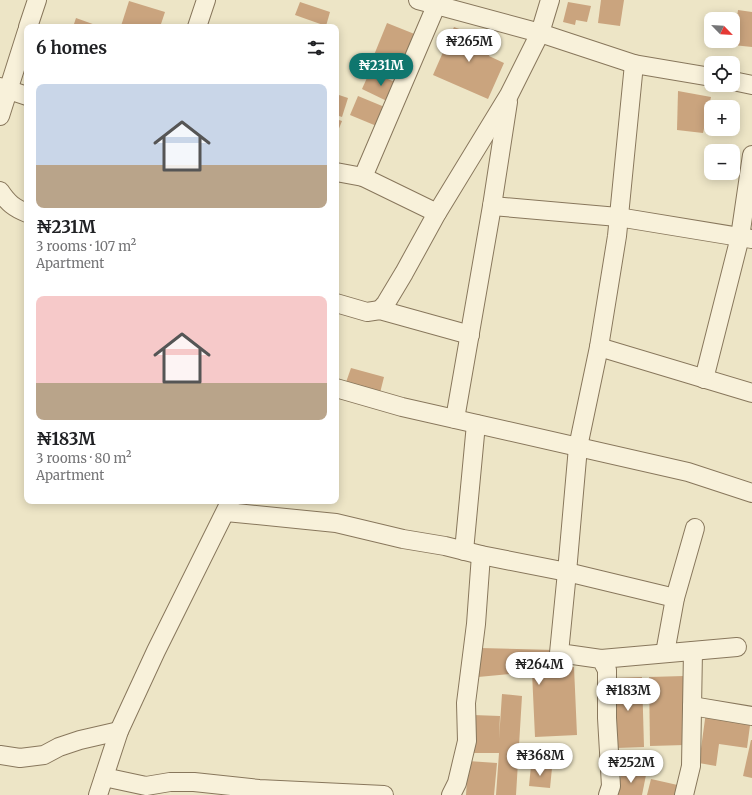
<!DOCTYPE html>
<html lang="en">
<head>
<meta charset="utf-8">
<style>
	body { margin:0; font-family:Merriweather,serif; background:#f6f6f6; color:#202124; height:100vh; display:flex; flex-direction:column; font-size:15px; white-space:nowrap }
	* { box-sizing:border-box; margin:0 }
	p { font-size:13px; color:#757577 }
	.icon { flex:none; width:22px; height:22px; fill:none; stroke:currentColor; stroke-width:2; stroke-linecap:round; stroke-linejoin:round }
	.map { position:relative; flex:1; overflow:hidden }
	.side { position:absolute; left:24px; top:24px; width:315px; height:480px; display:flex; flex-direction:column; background:#fff; border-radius:8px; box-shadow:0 2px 10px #0003 }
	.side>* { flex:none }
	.needle { width:26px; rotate:115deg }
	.buttons { position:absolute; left:704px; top:12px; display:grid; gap:8px }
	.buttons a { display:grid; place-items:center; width:36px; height:36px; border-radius:8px; background:#fff; box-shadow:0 2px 10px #0003; font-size:20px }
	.price { position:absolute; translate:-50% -34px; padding:0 9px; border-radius:14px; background:#fff; color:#222; font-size:13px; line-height:26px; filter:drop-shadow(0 1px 2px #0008) }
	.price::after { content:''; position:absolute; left:50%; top:24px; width:12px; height:9px; margin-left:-6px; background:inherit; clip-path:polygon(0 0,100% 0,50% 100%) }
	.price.current { background:#0f766e; color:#fff }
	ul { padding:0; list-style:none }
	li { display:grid; align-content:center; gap:8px; height:212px; padding:0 12px }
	li span { display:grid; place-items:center; height:124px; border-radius:8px; color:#555 }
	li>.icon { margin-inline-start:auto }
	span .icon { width:72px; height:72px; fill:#fffc; stroke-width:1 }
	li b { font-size:17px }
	h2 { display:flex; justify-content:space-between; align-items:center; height:48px; padding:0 12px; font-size:17px }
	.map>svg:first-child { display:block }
</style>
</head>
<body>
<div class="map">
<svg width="752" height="795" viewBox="0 0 752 795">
	<rect width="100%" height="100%" fill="#ede5c6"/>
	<g fill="#caa47e">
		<polygon points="601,0 624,0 620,26 598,23"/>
		<polygon points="129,1 165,12 160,27 121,26"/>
		<polygon points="300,2 330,12 326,26 295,15"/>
		<polygon points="568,2 591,6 587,22 576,20 575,25 563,22"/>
		<polygon points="738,10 752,12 752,47 733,45"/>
		<polygon points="76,18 101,27 73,27"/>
		<polygon points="387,23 417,35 402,73 372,60"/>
		<polygon points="454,27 491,41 489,56 504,63 488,99 433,75"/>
		<polygon points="370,71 399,84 391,103 362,89"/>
		<polygon points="678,91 711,97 703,133 677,130"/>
		<polygon points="336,94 348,98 342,117 336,115"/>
		<polygon points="358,96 387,108 379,127 350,115"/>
		<polygon points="336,119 342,121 336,136"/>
		<polygon points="351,368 384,377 379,397 344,388"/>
		<polygon points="480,648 553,650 553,668 574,667 577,735 535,737 532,672 478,677"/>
		<polygon points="684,676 685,745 650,746 649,677"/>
		<polygon points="642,677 644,747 615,748 613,678"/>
		<polygon points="502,694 522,696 516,795 496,795 499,753 472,753 473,715 500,716 499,739"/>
		<polygon points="706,712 751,718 747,748 719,744 716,766 699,763"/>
		<polygon points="751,740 752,740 752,778 743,776"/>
		<polygon points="468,761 497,763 494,795 466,795"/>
		<polygon points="531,766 552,768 550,788 529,786"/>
		<polygon points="622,771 646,775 642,795 617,795"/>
		<polygon points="651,779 682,786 680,795 647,795"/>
	</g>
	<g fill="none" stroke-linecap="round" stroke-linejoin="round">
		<g stroke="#88775c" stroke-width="20">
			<g id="minor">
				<polyline points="418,0 540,33 634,64 711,77"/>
				<polyline points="28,27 37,0"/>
				<polyline points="197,27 206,0"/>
				<polyline points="733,81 752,85"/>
				<polyline points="0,87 27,96"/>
				<polyline points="0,116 27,31"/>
				<polyline points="336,172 363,177 437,213"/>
				<polyline points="363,177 436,6"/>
				<path d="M0 191C8 203 14 208 27 213"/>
				<polyline points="492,206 618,217 752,239"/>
				<polyline points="336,303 367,312 380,310 470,335"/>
				<polyline points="380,310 386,303 404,273 437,213 509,95 540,33 550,0"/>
				<polyline points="599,347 752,393"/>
				<polyline points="704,379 740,237 752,155"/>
				<polyline points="336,388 402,407 688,472 752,493"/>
				<polyline points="455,419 492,206 508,102"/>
				<polyline points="226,512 336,523 403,539 445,546 481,555 567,572 675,598"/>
				<polyline points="464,551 476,424"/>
				<polyline points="665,653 675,598 695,528"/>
				<polyline points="601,659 737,647"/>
				<polyline points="692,706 752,716"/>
				<polyline points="0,755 20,758 44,755 59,747 80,740 119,731"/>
				<polyline points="104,777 146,786 170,782 194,782 259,789 384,795"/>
				<polyline points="98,795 119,731 156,651 230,502"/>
				<polyline points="451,795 457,783 467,741 466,703 476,624 481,555"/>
				<polyline points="608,795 611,786 607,718 607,670 601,659 559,653 567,572 578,447 599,347 617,236 634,64"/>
				<polyline points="684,795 691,766 693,651"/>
			</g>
		</g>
		<use href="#minor" stroke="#f8f1da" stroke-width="18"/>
	</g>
</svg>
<div class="buttons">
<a><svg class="needle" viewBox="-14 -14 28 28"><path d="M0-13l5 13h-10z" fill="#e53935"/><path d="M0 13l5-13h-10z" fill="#757577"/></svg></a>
<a><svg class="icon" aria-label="locate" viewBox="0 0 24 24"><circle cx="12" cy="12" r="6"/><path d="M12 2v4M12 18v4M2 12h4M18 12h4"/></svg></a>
<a>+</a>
<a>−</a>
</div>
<b class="price" style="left:469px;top:63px">₦265M</b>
<b class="price current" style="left:381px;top:87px">₦231M</b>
<b class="price" style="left:539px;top:686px">₦264M</b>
<b class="price" style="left:628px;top:712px">₦183M</b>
<b class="price" style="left:540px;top:777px">₦368M</b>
<b class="price" style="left:631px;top:784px">₦252M</b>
<section class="side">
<h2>6 homes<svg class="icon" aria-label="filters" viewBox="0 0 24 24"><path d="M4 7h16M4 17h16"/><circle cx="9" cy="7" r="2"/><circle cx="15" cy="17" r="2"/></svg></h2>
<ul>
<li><span style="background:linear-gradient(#c9d6e8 65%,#b9a48a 0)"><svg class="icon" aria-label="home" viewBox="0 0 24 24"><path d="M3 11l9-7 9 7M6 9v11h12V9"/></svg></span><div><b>₦231M</b><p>3 rooms · 107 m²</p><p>Apartment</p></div></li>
<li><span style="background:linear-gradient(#f6c9c9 70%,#b9a48a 0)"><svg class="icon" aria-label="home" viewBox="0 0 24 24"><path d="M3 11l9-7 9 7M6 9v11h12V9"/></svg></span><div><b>₦183M</b><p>3 rooms · 80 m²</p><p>Apartment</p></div></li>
</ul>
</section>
</div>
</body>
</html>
